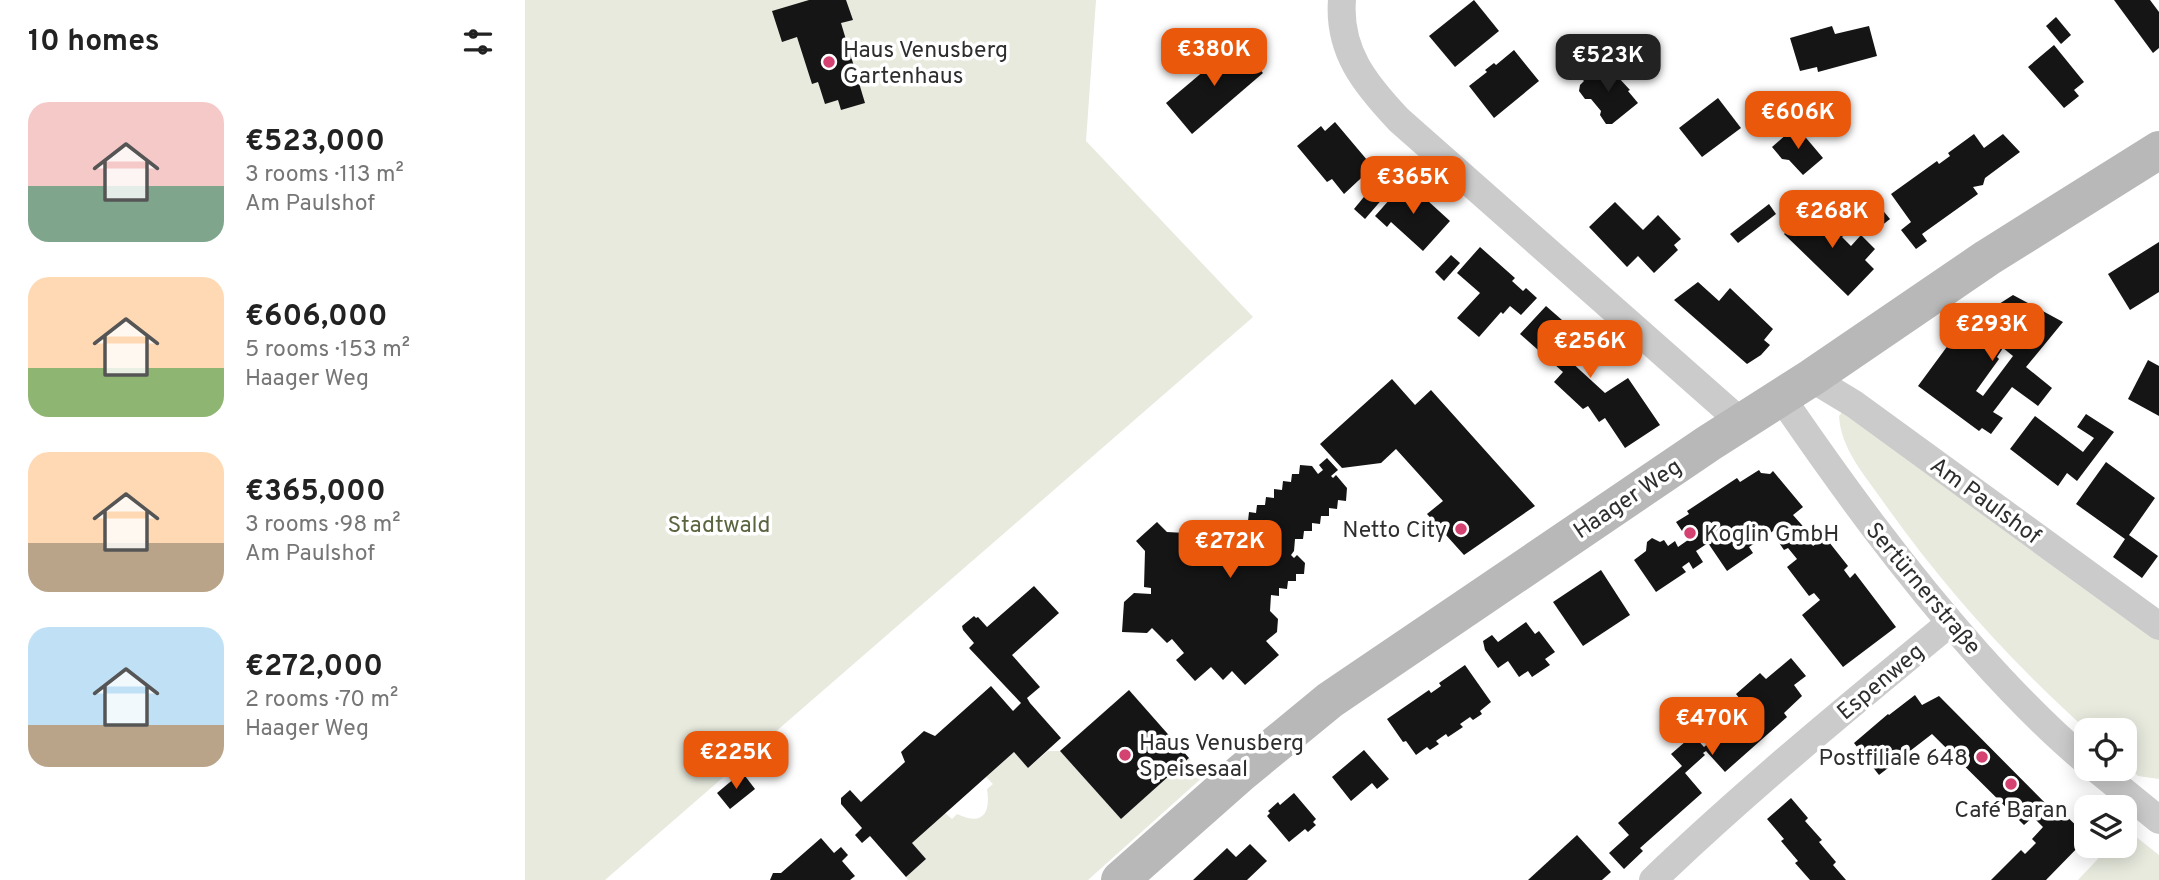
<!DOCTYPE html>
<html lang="en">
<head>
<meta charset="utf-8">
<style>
	body { margin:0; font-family:Overpass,sans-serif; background:#f2f2f2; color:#222; height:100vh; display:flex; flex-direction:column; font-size:26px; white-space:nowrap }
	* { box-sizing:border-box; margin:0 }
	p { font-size:23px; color:#767676 }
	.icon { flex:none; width:38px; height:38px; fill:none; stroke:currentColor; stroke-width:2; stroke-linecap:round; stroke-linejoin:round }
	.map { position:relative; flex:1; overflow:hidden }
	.side { display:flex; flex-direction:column; background:#fff; width:525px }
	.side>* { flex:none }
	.tools { position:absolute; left:1549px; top:718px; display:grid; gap:14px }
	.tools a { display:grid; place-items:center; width:63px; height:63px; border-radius:14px; background:#fff; box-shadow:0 4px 18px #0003; font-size:35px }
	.price { position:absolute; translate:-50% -60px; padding:0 16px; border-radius:14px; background:#ea580c; color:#fff; font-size:23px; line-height:46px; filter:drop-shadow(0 2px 4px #0008) }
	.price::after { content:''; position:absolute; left:50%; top:42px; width:21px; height:16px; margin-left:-10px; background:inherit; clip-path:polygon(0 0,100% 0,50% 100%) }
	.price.current { background:#222; color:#fff }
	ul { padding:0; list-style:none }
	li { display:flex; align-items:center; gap:21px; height:175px; padding:0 28px }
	li span { display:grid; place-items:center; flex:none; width:196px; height:140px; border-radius:21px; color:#555 }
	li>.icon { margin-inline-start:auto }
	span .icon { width:84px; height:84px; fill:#fffc; stroke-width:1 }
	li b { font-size:30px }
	h2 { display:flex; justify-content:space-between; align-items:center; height:84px; padding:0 28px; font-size:30px }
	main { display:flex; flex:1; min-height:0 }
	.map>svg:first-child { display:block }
</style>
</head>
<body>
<main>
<section class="side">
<h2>10 homes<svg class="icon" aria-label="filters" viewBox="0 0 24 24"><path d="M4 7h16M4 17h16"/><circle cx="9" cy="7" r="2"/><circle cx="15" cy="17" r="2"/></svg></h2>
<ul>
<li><span style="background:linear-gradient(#f6c9c9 60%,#7fa58c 0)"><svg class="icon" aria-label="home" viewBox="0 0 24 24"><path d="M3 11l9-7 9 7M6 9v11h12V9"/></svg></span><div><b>€523,000</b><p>3 rooms · 113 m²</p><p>Am Paulshof</p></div></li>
<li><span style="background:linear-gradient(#ffd9b3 65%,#8fb573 0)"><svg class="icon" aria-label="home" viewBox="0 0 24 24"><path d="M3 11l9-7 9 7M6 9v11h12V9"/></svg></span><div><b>€606,000</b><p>5 rooms · 153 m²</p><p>Haager Weg</p></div></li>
<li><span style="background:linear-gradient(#ffd9b3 65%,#b9a48a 0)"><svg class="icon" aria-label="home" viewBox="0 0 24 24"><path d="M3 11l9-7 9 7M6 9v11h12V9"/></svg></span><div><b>€365,000</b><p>3 rooms · 98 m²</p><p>Am Paulshof</p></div></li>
<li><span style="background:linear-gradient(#bfe0f5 70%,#b9a48a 0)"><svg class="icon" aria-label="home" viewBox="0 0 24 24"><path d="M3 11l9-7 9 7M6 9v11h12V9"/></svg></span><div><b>€272,000</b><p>2 rooms · 70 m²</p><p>Haager Weg</p></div></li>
</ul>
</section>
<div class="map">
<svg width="1634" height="880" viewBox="0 0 1634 880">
	<rect width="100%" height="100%" fill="#fff"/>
	<g fill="#e7eadd">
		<polygon points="0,0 571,0 561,141 728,317 80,880 0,880"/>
		<path d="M1319 410 1634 636V779L1613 776 1600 764V730H1562C1485 661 1416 584 1357 500 1339 474 1316 449 1314 416Z"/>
		<path d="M523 751H535L596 819 664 758 679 776 563 880H383L381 877 401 859 387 843 420 813 427 819 432 814C457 826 466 814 462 789L468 784 461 777 489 752 503 768Z"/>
		<polygon points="1601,829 1634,855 1634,880 1553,880 1586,845 1600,845 1600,831"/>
	</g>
	<g fill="#151515" fill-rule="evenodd">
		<polygon points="284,0 321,0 328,20 316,23 340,103 316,110 313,100 300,104 293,82 287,84 272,37 257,42 247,11"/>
		<polygon points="949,0 974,31 930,67 904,36"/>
		<polygon points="1589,0 1625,0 1634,12 1634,48 1628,53"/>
		<polygon points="1531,17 1546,35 1536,44 1521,26"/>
		<polygon points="1307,26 1310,34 1344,26 1352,56 1293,72 1292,67 1275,71 1265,38"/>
		<polygon points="712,43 738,73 667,134 641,103"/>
		<polygon points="1529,45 1559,82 1549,90 1554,96 1539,108 1503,67"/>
		<polygon points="989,50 1014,81 969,118 944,86 962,72 960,70 969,63 971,65"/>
		<polygon points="1081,64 1105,90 1103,91 1113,103 1087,124 1081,124 1075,115 1076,111 1066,99 1060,99 1054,91 1055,85 1059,81 1058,80"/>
		<polygon points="1193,98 1216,128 1177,157 1154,128"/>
		<polygon points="810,122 848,167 819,194 807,179 802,182 772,146 796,126 800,131"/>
		<polygon points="1271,126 1298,158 1278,175 1264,160 1257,159 1247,147"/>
		<polygon points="1449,134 1459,148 1478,134 1495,152 1460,178 1458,185 1448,187 1453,194 1397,234 1402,241 1391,249 1376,230 1386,222 1366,194 1412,161 1414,164 1425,156 1423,153"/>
		<polygon points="881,181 925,221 898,251 866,222 862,227 850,216"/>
		<polygon points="847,187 859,197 840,219 829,209"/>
		<polygon points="1350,201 1365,219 1346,234 1332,220"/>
		<polygon points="1090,202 1118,230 1133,215 1156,239 1149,245 1153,250 1129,273 1113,256 1102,267 1064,227"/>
		<polygon points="1244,204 1251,214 1213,243 1205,234"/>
		<polygon points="1289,204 1320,234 1317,237 1326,246 1336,235 1350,249 1340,260 1349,269 1323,296 1259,234"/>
		<polygon points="1634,242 1634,292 1605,310 1583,274"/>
		<polygon points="955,247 990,278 987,281 998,291 1001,288 1012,298 996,315 985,306 978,314 976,312 954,337 932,318 955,293 932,273"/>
		<polygon points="926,255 935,263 919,281 910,272"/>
		<polygon points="1173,282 1194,301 1205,288 1248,329 1239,340 1245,345 1236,355 1222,364 1149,300"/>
		<path d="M1488 295 1538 322 1501 367 1527 388 1513 406 1487 387 1468 412 1478 418 1466 434 1457 428 1454 431 1393 386 1435 329 1456 344 1463 336 1446 322ZM1478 348 1488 356 1458 396 1451 391 1474 359 1472 357Z"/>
		<polygon points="1021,306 1061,341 1044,360 1080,393 1103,378 1135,425 1100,448 1080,418 1074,422 1063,406 1058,409 1029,382 1038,372 995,334"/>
		<polygon points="1623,360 1634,366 1634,416 1603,399"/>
		<polygon points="867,379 890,405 906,390 1010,506 939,555 902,514 918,501 871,449 856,463 817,468 795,444"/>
		<polygon points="1561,414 1589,432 1552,481 1542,473 1533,486 1485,449 1510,416 1558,452 1569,438 1552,427"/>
		<polygon points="802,458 813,470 806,476 808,478 811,475 822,488 821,501 813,500 812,509 804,508 804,516 796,516 795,524 787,523 787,531 779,531 778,539 770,539 769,551 766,555 769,558 772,555 780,563 779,574 771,574 771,581 763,581 762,589 754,588 754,596 746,595 745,611 753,619 752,632 741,641 754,655 720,685 707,671 698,680 686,667 670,681 651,660 659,653 647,639 642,643 627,628 622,633 597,632 599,602 609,593 626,594 626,588 619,587 620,551 611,541 632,522 642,532 678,534 677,554 696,555 717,537 714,533 715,520 723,521 724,512 731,513 732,505 740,505 741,497 749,498 749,489 757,490 758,481 766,482 767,474 774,474 775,465 787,466 793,474 798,470 794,465"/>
		<polygon points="1581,462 1630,498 1604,535 1633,556 1617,578 1588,557 1600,539 1551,504"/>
		<polygon points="1234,470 1236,473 1245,474 1248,471 1278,507 1268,515 1284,533 1280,535 1288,546 1300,537 1323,566 1319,570 1325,578 1330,573 1371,627 1318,667 1277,615 1295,600 1289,593 1284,596 1262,567 1272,559 1263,548 1259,550 1250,537 1254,533 1251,529 1224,547 1228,553 1202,571 1183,543 1171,551 1178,562 1168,569 1164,562 1157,567 1161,572 1131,592 1109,560 1121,551 1122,542 1127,538 1135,542 1139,540 1143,546 1150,541 1153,547 1163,540 1151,522 1164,514 1162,511 1212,478 1215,482"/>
		<polygon points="1076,570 1105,615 1058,646 1028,602"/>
		<polygon points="509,586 534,613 487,655 515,687 502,698 505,703 536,738 503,768 489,752 387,843 401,859 381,877 345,836 337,843 330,835 337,828 316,804 316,798 325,790 336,802 380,762 376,752 399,731 410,736 466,686 488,711 496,703 444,648 449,643 438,630 437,626 449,616 451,618 453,617 462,627"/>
		<polygon points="1001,622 1010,634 1014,631 1030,652 1020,659 1025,665 1007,677 1003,671 994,677 983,661 973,668 960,650 958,641 967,635 973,642"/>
		<polygon points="1266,658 1281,676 1269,685 1277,696 1259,713 1262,717 1200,772 1181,751 1178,753 1180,755 1160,773 1177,793 1115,848 1118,851 1099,869 1084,853 1104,835 1093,823 1157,766 1146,754 1168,735 1179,747 1222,708 1211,694 1235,673 1241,679"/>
		<polygon points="940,665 966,702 955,711 957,714 948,720 945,717 935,724 938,727 923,737 921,734 911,741 914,744 905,750 902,747 891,755 881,741 878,742 862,719 904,690 906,693 916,686 914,683"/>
		<polygon points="604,690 664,758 596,819 535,751"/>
		<polygon points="1390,695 1397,705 1414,696 1531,814 1535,810 1561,835 1561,839 1521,880 1466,880 1496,850 1500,854 1511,843 1507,839 1518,827 1508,817 1499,825 1407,734 1354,775 1329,743 1363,714 1364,715"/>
		<polygon points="839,750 864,779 852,789 847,783 826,801 807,777"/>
		<polygon points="217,772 230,789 205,809 192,793"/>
		<polygon points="769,793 791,819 788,822 791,825 783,832 780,829 764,842 742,816 745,813 743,811 753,802 755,805"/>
		<polygon points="1266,798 1283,818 1280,821 1297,840 1294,842 1311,862 1308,865 1321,880 1285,880 1270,863 1273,861 1256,841 1259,839 1242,819"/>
		<polygon points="1052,835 1086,872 1077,880 1003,880"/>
		<polygon points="296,838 309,853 316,847 323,855 317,861 330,876 325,880 245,880 248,873 256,873"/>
		<polygon points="725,844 742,861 722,880 668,880 702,848 711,857"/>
	</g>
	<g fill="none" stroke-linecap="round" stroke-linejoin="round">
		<g stroke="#cbcbcb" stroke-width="28">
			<path d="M817 0C813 51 840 84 874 120L1216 422"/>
			<polyline points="1286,378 1329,404 1634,626"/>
			<path d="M1256 397C1317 486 1379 571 1451 652 1485 690 1521 728 1561 761"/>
			<polyline points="1570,768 1634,820"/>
			<path d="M1128 880C1222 790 1324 706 1425 623"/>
		</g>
		<polyline stroke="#b8b8b8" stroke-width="38" points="595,880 716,773 805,700 1184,443 1286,378 1462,258 1634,150"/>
	</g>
	<g fill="#d34271" stroke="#fff" stroke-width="2.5">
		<circle cx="304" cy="62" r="7"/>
		<circle cx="936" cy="529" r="7"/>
		<circle cx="1165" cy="533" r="7"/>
		<circle cx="600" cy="755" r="7"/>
		<circle cx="1457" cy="757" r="7"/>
		<circle cx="1486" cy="784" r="7"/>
	</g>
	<g text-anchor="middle" stroke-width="7" stroke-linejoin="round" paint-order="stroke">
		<g font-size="23" fill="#2e2e2e" stroke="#fff" text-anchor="start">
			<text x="318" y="57">Haus Venusberg<tspan x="318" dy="26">Gartenhaus</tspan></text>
			<text x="922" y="537" text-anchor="end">Netto City</text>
			<text x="1179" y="541">Koglin GmbH</text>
			<text x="614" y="750">Haus Venusberg<tspan x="614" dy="26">Speisesaal</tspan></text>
			<text x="1443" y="765" text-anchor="end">Postfiliale 648</text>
			<text x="1486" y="817" text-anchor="middle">Café Baran</text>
		</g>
		<g font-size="23" fill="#2e2e2e" stroke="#fff">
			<text transform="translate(1102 498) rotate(-34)" y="8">Haager Weg</text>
			<text transform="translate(1461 500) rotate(36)" y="8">Am Paulshof</text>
			<text transform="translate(1399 588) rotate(50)" y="8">Sertürnerstraße</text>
			<text transform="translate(1355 681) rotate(-40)" y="8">Espenweg</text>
		</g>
		<g font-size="23" fill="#5a6540" stroke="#fff">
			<text x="194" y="532">Stadtwald</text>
		</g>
	</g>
</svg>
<div class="tools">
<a><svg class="icon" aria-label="locate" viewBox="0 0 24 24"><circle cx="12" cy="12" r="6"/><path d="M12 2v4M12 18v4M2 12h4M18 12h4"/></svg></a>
<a><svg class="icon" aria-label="layers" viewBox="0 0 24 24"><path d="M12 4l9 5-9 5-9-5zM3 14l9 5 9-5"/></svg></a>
</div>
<b class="price" style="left:689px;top:88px">€380K</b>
<b class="price current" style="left:1083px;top:94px">€523K</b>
<b class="price" style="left:1273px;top:151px">€606K</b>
<b class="price" style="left:888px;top:216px">€365K</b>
<b class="price" style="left:1307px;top:250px">€268K</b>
<b class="price" style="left:1467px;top:363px">€293K</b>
<b class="price" style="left:1065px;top:380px">€256K</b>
<b class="price" style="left:705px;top:580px">€272K</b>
<b class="price" style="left:1187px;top:757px">€470K</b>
<b class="price" style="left:211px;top:791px">€225K</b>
</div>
</main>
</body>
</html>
